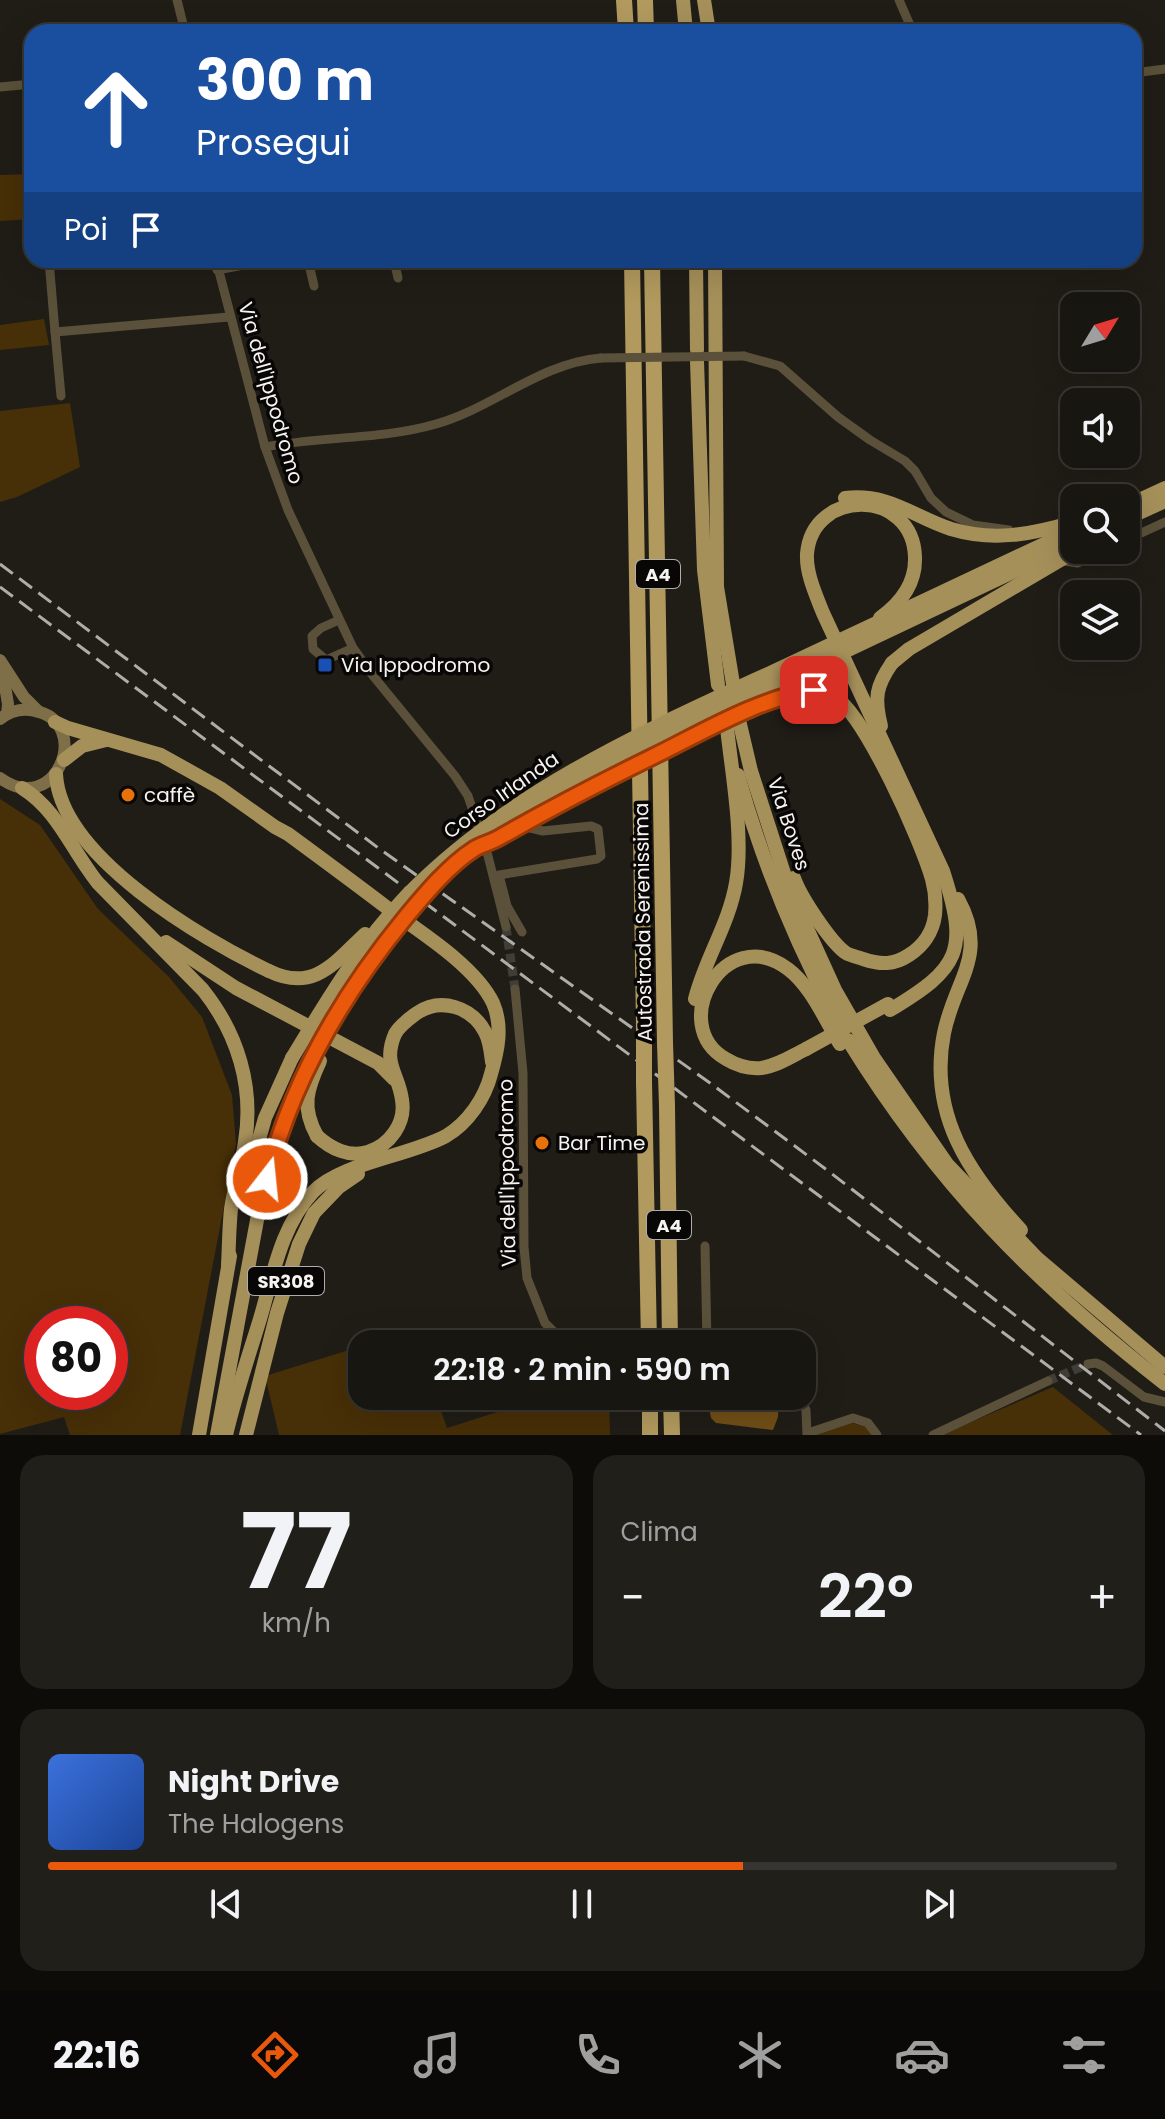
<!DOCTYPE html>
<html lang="it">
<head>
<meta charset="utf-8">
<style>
	:root { --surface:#181611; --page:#211f1a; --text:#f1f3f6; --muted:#9f9f9f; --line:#363531; --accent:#ea580c }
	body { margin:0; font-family:Poppins,sans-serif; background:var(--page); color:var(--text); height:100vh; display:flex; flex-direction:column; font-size:30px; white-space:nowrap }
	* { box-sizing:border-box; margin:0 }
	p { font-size:26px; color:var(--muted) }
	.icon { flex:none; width:44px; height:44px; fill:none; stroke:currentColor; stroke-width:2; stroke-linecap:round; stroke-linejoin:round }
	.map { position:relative; height:1435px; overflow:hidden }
	.sheet { display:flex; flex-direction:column; gap:20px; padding:20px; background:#0d0c09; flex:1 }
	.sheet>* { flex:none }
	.hud { position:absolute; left:24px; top:24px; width:1118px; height:244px; border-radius:24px; box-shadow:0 8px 32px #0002,0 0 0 2px var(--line); background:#1a4fa0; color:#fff; overflow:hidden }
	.needle { width:52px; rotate:52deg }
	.buttons { position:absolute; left:1060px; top:292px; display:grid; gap:16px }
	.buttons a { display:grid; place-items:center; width:80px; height:80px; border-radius:16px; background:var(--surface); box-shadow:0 8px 32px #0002,0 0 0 2px var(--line); font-size:40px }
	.speed { position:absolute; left:24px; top:1306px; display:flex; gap:16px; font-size:40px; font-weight:700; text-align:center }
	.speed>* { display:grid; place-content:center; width:104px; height:104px; border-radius:50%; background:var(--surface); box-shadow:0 8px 32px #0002,0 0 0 2px var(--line); line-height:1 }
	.speed .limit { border:12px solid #d22; background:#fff; color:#111 }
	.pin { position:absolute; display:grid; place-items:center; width:68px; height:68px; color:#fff; margin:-34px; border-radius:16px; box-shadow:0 4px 12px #0006 }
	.me { position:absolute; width:88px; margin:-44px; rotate:16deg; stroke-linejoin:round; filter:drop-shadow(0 0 6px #0008) }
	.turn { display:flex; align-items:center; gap:28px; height:168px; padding:0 40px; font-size:36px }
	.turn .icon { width:104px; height:104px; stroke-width:2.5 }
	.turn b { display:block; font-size:56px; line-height:68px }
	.then { display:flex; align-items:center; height:76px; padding:0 40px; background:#0003; gap:16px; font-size:30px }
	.big { font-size:60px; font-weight:600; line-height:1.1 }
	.sheet .widget { flex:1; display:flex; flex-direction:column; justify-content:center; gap:12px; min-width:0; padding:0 28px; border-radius:24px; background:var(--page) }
	.sheet .dial { align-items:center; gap:0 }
	.dial b { font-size:104px; line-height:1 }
	.song { display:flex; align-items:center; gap:24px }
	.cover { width:96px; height:96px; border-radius:12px; background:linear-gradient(135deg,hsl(220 70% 55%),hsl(220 70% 35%)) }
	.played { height:8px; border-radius:4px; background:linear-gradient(90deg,var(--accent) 65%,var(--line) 65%) }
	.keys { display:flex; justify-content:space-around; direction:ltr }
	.heat { display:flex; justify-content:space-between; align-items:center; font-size:44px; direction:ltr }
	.sheet .tiles { flex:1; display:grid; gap:20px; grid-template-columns:1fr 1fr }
	.widget:last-child { grid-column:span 2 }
	.trip { position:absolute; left:348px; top:1330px; width:468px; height:80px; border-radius:24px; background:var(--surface); box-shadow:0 8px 32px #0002,0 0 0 2px var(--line); font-weight:600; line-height:80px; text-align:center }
	.dock { display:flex; height:128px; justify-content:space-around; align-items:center; background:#0a0907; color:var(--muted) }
	.dock .icon { width:56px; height:56px }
	.dock .selected { color:var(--accent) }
	.dock b { font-size:36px; color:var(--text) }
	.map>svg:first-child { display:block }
</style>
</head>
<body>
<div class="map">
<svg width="1165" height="1435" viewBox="0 0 1165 1435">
	<rect width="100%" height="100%" fill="#201d17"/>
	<g fill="#472f07" fill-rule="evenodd">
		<polygon points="32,174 32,219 0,221 0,175"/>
		<polygon points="44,319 49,345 0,350 0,325"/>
		<polygon points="70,403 80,467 17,497 0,502 0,411"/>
		<path d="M0 799 40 825 98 909 169 977 202 1017 232 1095 236 1144 180 1435H70L64 1417 0 1434ZM110 1324V1392H42V1324Z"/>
		<polygon points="413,1330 418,1344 367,1344"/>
		<polygon points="362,1346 362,1396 436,1396 447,1428 548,1396 609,1396 610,1435 279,1435 265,1376"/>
		<polygon points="1053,1387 1113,1435 941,1435"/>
		<polygon points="852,1423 866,1427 873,1435 813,1435"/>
	</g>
	<polygon fill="#704e16" points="707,1396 779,1396 778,1417 773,1430 716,1423 711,1418"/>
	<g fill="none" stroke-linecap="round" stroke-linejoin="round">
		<g stroke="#403d38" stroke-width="9" stroke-dasharray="9 4.5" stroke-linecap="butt">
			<polyline points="506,927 515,989"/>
			<polyline points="1048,1381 1088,1364"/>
		</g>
		<g stroke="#5b513a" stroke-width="9">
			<polyline points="177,0 185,32"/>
			<polyline points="899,0 913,32"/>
			<polyline points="1134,73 1165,69"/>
			<polyline points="0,87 32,84"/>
			<polyline points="49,260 55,332 229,317"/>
			<polyline points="216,260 265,447 288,510 353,648 374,677 455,776 468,796 488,856 506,927"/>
			<polyline points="308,260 314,286"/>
			<polyline points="394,260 398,278"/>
			<polyline points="217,270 270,260"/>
			<polyline points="55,332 61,396"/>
			<polyline points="744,356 780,366 838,417 870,440 905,461 915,471 931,498 946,512 973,525 1009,530"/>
			<path d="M265 447C321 436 381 440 436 424 493 408 540 363 601 358"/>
			<polyline points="1126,540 1165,522"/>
			<polyline points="1058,560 1078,563 1106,550"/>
			<polyline points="339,620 321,628 312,636 313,649 326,660 353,648"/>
			<polyline points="508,823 543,831 591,826 598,829 601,856 597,859 499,875 507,906 522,932"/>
			<polyline points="515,989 523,1073 524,1247 527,1278 545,1323 566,1344"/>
			<polyline points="705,1246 707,1344"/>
			<polyline points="1088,1364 1096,1363 1103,1366 1144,1397 1165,1402"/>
			<polyline points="799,1396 806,1410 807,1435"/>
			<polyline points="808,1433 853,1418 868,1423 877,1435"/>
			<polyline points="933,1435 1048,1381"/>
		</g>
		<g stroke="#7e6f49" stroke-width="12">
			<polyline points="0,660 24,697 38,711"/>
			<polyline points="2,668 8,704 7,714"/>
			<path d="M0 719C10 711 22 708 35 711 93 722 57 819 0 778"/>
		</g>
		<g stroke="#a6905a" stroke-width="14">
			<polyline points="683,0 686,32"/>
			<polyline points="704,0 709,32"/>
			<polyline points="696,260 697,350"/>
			<polyline points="715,260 717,587 739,720 751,771 789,889 835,990 874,1058 947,1164 1037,1258 1165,1367"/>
			<polyline points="697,361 704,570 718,685"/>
			<polyline points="1126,506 1165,488"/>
			<polyline points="1126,519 1165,501"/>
			<path d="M880 618C901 603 916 584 915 557 913 488 812 488 807 554 806 574 816 595 823 613L943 871C969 951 960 968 890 1010"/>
			<path d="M782 698C799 691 818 687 835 697 866 717 921 841 932 879 935 890 936 904 935 915 933 932 923 946 909 955 894 965 881 965 863 959 858 957 851 956 846 953 831 943 800 896 794 878"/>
			<path d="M55 722 68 728 161 755 220 788 275 827 288 834C322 859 356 884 390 910 422 933 476 967 493 1003 503 1026 498 1050 491 1074 485 1098 468 1123 446 1136 409 1156 341 1163 313 1192 281 1226 273 1275 260 1319 248 1358 235 1396 226 1435"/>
			<path d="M881 726C874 698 876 686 892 663"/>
			<polyline points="64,760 82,746 106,740"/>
			<path d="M56 774C60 856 202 939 269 971"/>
			<path d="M738 775C762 862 796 944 839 1024"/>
			<path d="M22 788C58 810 72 851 98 883L203 990C238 1034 254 1087 245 1142 242 1165 234 1187 231 1209 229 1228 229 1247 228 1266"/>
			<path d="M958 899C989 955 955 979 944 1033 928 1114 969 1174 1021 1230"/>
			<polyline points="166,942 236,988 378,1063 394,1079"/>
			<path d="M695 999C705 959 729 924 736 883 744 838 732 774 727 728"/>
			<path d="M848 1040C937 1184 1032 1280 1165 1384"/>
			<path d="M806 1049C792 1056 777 1066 761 1068 749 1069 736 1065 726 1059 666 1025 725 921 788 969 811 986 825 1020 840 1044"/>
			<path d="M317 1136C330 1148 349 1158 368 1152 390 1145 406 1123 402 1100 399 1074 382 1064 395 1034 400 1025 409 1019 417 1013 441 997 472 1007 485 1032 490 1041 491 1053 492 1062"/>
			<polyline points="243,1197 265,1118 292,1058"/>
			<polyline points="199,1435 230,1256"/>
			<polyline points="217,1435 260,1204 285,1116"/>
			<polyline points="246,1435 277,1313 299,1244 314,1213 339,1187 358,1174"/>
		</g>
		<g stroke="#b29a5e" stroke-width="16">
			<polyline points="624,0 626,32"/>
			<polyline points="645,0 646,32"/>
			<polyline points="632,260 644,1025"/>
			<polyline points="652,260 665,1043"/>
			<polyline points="644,1082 649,1344"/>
			<polyline points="667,1106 670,1344"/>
			<polyline points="650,1396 650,1435"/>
			<polyline points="671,1396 672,1435"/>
		</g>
		<g stroke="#afada9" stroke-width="3" stroke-dasharray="16 8" stroke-linecap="butt">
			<polyline points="0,564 381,850 710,1083 827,1170 1165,1431"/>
			<polyline points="0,587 1141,1435"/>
		</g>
		<polyline stroke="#5b513a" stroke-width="9" points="601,358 744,356"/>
		<g stroke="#a6905a" stroke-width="14">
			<path d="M845 498C889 493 912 516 951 529 994 542 1033 534 1074 522"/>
			<polyline points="892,663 909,649 1069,555"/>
			<polyline points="528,820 689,739 782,698"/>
			<path d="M269 971C314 993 335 962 365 934"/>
			<polyline points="806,1049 888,1004"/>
			<path d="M292 1058C326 1002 361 943 407 895 509 791 642 732 772 672 873 625 973 577 1074 530"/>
			<path d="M285 1116C325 1024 380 931 457 864 497 829 542 801 588 773L1074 543"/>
			<path d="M317 1136C301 1107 307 1089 320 1061"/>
		</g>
		<g stroke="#b29a5e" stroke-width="16">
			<polyline points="644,1025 644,1082"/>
			<polyline points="665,1043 667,1106"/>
		</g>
	</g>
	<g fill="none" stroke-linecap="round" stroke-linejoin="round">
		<g stroke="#983908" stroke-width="20">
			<path id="route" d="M267 1179C291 1082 342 995 405 918 425 894 448 866 474 849 482 844 493 842 502 836 551 808 601 782 652 757 701 733 761 697 814 690"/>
		</g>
		<use href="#route" stroke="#ea580c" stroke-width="14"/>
	</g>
	<rect fill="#1a4fb4" stroke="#090706" stroke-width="3" x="317" y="657" width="16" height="16" rx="4"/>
	<g fill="#e8710a" stroke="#090706" stroke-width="3">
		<circle cx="128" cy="795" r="8"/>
		<circle cx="542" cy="1143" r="8"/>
	</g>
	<g text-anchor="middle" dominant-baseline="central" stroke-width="7" stroke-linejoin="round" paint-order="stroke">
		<g fill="#090706" stroke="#afadaa" stroke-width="2">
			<rect x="636" y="560" width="44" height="28" rx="6"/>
			<rect x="647" y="1211" width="44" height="28" rx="6"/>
			<rect x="248" y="1267" width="76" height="28" rx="6"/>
		</g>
		<g font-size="18" font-weight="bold" fill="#f6f4f0">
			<text x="658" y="574">A4</text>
			<text x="669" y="1225">A4</text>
			<text x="286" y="1281">SR308</text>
		</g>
		<g font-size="20" fill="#f6f4f0" stroke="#090706">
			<text transform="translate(271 393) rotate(74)">Via dell'Ippodromo</text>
			<text transform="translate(501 795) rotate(-35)">Corso Irlanda</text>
			<text transform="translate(789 824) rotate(72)">Via Boves</text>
			<text transform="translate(643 922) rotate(-91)">Autostrada Serenissima</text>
			<text transform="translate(507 1173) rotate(-91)">Via dell'Ippodromo</text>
		</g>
		<g font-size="20" fill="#f6f4f0" stroke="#090706" text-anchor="start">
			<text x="341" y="665">Via Ippodromo</text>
			<text x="144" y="795">caffè</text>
			<text x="558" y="1143">Bar Time</text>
		</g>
	</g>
</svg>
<div class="buttons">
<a><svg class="needle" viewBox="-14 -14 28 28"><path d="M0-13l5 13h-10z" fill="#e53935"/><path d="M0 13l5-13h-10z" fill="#9f9f9f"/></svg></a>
<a><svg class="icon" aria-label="sound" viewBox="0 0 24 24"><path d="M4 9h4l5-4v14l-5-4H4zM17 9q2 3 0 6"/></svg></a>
<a><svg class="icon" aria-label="search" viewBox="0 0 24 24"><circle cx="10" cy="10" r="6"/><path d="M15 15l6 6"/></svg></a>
<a><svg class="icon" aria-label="layers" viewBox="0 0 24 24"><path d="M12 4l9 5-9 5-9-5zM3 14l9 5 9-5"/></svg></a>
</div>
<div class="speed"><div class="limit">80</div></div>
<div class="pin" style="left:814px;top:690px;background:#d93025"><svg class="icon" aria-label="arrive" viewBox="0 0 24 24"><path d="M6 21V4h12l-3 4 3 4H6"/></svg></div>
<svg class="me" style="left:267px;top:1179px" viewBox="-20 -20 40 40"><circle r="17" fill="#ea580c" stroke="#fff" stroke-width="3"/><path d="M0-11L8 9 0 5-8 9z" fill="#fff"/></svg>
<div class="trip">22:18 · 2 min · 590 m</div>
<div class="hud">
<div class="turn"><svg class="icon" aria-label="ahead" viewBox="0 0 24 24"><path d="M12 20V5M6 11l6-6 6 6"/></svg><div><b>300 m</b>Prosegui</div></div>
<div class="then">Poi<svg class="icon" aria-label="arrive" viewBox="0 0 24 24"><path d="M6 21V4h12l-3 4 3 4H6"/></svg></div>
</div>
</div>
<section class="sheet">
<div class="tiles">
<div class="widget dial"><b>77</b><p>km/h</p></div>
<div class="widget"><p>Clima</p>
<div class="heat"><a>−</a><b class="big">22°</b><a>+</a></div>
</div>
<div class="widget">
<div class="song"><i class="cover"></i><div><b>Night Drive</b><p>The Halogens</p></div></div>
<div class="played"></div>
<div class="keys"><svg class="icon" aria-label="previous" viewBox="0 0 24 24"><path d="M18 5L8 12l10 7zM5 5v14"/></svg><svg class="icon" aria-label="pause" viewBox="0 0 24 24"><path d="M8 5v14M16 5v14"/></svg><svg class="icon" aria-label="next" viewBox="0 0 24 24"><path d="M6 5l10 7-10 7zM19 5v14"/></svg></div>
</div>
</div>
</section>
<nav class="dock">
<b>22:16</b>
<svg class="icon selected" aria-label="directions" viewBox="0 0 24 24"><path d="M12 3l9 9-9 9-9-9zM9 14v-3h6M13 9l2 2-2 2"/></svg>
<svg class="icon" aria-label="music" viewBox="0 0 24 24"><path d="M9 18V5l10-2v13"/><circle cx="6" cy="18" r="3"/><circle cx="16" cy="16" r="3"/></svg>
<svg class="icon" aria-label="phone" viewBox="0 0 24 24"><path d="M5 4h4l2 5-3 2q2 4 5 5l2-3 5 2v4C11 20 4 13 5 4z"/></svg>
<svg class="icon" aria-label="climate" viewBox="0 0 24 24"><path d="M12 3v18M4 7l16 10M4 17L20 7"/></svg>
<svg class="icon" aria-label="car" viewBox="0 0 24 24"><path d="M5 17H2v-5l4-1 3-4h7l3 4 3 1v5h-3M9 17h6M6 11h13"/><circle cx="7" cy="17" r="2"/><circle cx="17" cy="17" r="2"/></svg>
<svg class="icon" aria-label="filters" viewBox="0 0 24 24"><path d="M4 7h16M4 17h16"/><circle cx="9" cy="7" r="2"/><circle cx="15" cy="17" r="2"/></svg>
</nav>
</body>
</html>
